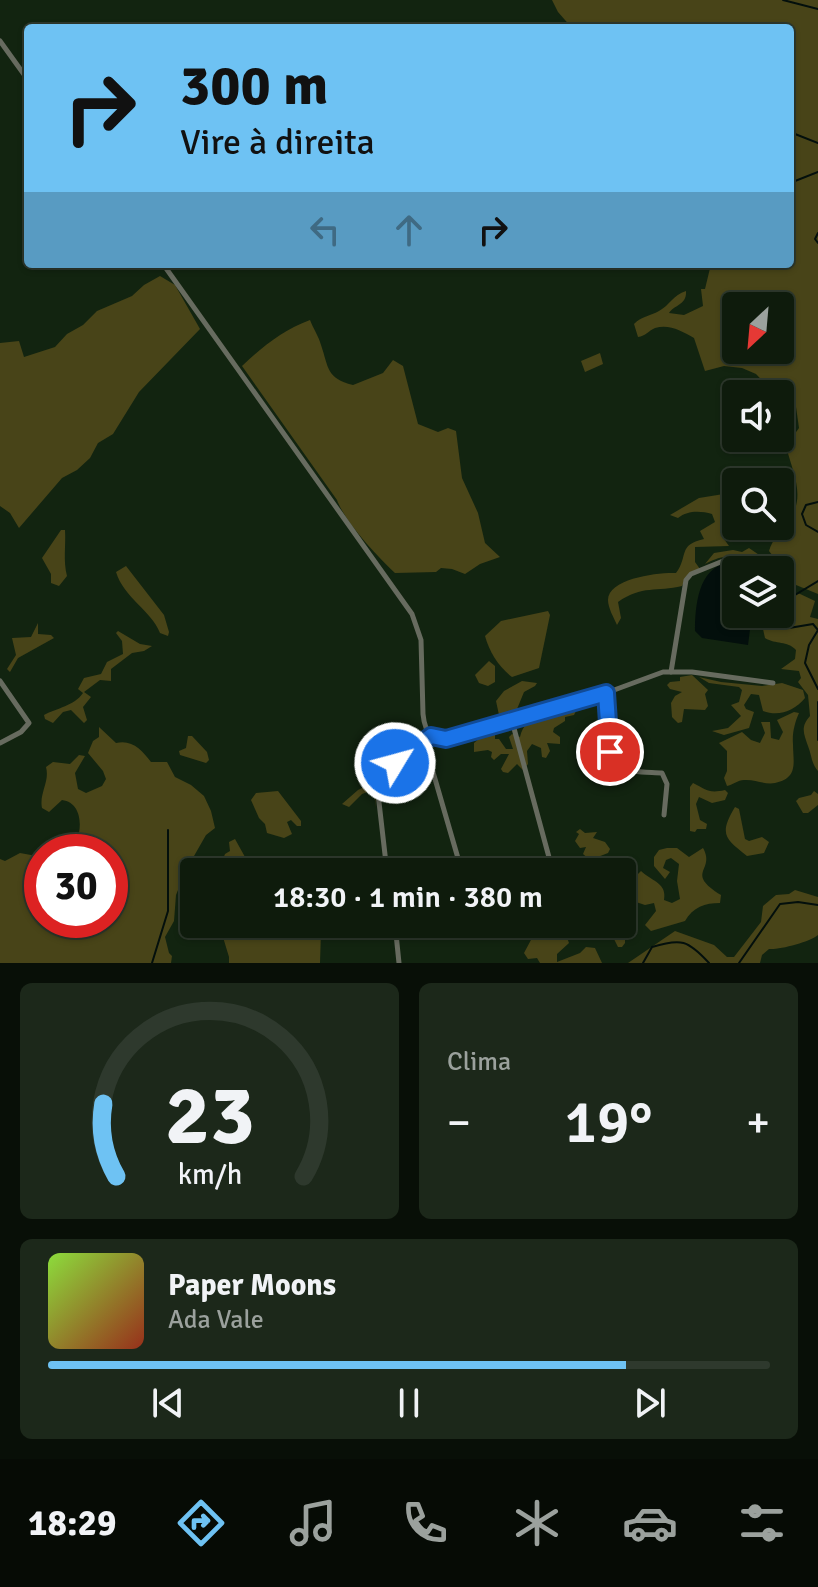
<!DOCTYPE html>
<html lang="pt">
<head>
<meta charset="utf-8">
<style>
	:root { --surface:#0e1b0c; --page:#1c281a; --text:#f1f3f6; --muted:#9ba19d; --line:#2e392d; --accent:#6ec2f3 }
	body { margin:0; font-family:Signika,sans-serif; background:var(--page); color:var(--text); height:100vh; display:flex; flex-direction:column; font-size:30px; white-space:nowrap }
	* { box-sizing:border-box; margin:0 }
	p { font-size:26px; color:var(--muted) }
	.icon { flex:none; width:44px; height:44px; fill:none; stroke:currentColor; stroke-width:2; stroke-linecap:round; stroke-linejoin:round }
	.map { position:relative; height:963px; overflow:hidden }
	.panel { display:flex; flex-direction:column; gap:20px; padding:20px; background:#080f07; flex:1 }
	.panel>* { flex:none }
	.guide { position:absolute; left:24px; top:24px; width:770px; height:244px; border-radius:8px; box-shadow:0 2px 6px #0004,0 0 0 2px var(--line); background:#6ec2f3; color:#111; overflow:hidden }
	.needle { width:52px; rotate:206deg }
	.buttons { position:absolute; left:722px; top:292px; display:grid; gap:16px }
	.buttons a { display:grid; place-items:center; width:72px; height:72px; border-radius:8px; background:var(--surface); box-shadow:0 2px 6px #0004,0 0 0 2px var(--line); font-size:40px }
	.speed { position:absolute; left:24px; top:834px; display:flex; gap:16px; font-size:40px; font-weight:700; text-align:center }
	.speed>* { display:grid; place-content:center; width:104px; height:104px; border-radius:50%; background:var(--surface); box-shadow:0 2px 6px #0004,0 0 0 2px var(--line); line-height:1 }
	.speed .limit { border:12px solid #d22; background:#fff; color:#111 }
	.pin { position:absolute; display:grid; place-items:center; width:68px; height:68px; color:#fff; margin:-34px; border:4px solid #fff; border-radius:50%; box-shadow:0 2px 8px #0007 }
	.me { position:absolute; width:88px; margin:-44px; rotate:53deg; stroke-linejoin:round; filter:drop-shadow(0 0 6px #0008) }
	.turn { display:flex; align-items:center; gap:28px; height:168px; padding:0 24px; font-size:36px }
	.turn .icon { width:104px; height:104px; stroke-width:2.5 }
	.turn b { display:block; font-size:56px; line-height:68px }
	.lanes { display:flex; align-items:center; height:76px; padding:0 24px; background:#0003; justify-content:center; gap:40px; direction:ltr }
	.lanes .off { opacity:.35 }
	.big { font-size:60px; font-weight:600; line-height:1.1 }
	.panel .widget { flex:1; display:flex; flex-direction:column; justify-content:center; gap:12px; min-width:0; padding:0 28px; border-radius:12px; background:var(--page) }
	.panel .dial { align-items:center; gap:0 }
	.dial svg { height:208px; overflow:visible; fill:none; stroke:var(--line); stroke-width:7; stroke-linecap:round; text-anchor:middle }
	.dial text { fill:var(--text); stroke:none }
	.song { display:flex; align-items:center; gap:24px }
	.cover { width:96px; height:96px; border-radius:12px; background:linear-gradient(135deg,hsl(90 70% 55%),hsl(10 70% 35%)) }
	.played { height:8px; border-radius:4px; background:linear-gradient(90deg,var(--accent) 80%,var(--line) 80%) }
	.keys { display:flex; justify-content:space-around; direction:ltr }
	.heat { display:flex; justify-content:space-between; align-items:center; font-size:44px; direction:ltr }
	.panel .tiles { flex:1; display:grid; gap:20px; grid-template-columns:1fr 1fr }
	.widget:last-child { grid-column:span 2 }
	.trip { position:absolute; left:180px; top:858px; width:456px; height:80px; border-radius:8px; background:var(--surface); box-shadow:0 2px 6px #0004,0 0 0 2px var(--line); font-weight:600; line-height:80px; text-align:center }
	.tabs { display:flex; height:128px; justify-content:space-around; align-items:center; background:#060b05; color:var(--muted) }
	.tabs .icon { width:56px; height:56px }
	.tabs .current { color:var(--accent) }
	.tabs b { font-size:36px; color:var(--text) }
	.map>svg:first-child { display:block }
</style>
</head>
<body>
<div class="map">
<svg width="818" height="963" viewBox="0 0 818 963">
	<rect width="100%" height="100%" fill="#122410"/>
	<g fill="#484418" fill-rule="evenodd">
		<path d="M552 0H818V594L796 585 769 551C772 539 783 530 790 519 806 495 792 471 786 446L799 428 796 407 771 390 756 374 742 368 724 366 705 371 694 338C681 331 670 324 655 328 648 331 646 336 638 337L634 324C642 316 650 316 659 311 670 305 673 295 686 291 687 305 674 305 669 313L684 315 703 306 701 289H705L711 264H790V28H572L558 12ZM736 306H780V350H736Z"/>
		<polygon points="160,276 175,285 200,329 139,392 113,434 98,443 90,458 77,470 62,478 19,528 10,513 0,506 0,343 19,341 24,357 55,347 67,334 83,325 97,311 132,296 144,285"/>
		<path d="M310 320C313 328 319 337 321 345 329 368 326 378 353 385L383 373 393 360 403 366 418 424 438 432 448 428 456 431 462 478 478 513 485 543 500 557 480 564 465 574 452 569 441 568 436 572 395 573C377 556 345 522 337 500L242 366C262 347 283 330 310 320Z"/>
		<polygon points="600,353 603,364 585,372 581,361"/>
		<path d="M736 492V509L726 523 743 526 728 533 724 539 729 546 695 547V562L700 569 686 578 682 586C657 592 642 585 618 602L621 618 617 625C614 618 608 608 608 600 608 578 660 572 676 573 689 556 677 545 704 539L700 531 715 522 712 514C701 511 688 510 678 518L670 515 699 498Z"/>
		<path d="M61 530H65C66 545 63 561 67 576L59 586 51 583V574L42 558Z"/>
		<path d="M749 548 768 561 763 568C743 555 726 552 705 564L714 553 733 550 742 552Z"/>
		<path d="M126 566 164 615 169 632 168 636 160 633C151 610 124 598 116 572Z"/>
		<path d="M798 593 815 601 810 617 818 619V771C811 763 812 756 808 746 804 734 800 727 810 716L808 695 798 682 801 678 799 671 781 669 795 659 796 650C787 640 776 645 765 638L763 629 765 614H780V598Z"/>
		<path d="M548 611 550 615 539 668 512 677C498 666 490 653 485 636L501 621Z"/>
		<polygon points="38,623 38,634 51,635 54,638 18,658 10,672 7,669 16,655 12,638 31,637"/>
		<path d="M118 631 140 644 152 646 144 651 132 653 111 669V681L100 680 84 692 91 697 83 707 87 720 84 723 71 710 63 712 53 723 45 719 44 715C57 708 74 706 83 693L78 689 84 678 101 674 107 662 123 654 122 641 116 633Z"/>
		<polygon points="489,661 495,666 495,682 488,686 479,683 475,675"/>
		<polygon points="692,675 708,690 705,694 708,706 705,710 684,709 682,722 678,723 672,717 671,703 675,696 682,692 670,689 667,685 670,682 680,681 680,677"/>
		<path d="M699 677 721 682 762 686 782 683 803 690 805 698C794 711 779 717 763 711L759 695 751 694 744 705 746 709 754 712 749 728 724 735 712 731 728 728 741 716 731 705 739 702 742 690 739 687 709 683Z"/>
		<polygon points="522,681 537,683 535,686 524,692 515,714 503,717 499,715 496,701 504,691"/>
		<path d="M569 705 576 711 574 715 565 717V721L554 728 553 732 560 737V744L547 743 550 751 546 758 542 757 541 748 532 744 527 751 528 764 523 770 517 764 508 773 503 772 501 769 509 754H501L494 760 491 757 492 752 488 750 474 752V743L487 732 495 735V739H499L506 749H513L509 737 512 734 520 737C526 713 548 711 569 705Z"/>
		<path d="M794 712 799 713C795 722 792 733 793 744 793 762 799 778 775 783 764 785 755 779 744 780 738 780 732 785 727 786L724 778 727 771V751L719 743 742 732 751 740 760 743 765 733 761 722H770L771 738 779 740 783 732 777 720Z"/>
		<path d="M99 727 116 743C132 739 142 750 151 762H167L175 777 191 785 204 796 211 811 215 828 206 835 186 870 176 895 174 921 165 937 169 953 172 956 171 963H0V859L5 861 20 853 42 857V920H110V852H69C83 840 86 803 62 800L49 812 42 808C39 793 50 782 46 767L53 762 70 764 79 755 85 756 75 773 78 789 86 793 102 786 106 779 103 771 88 753 93 741 99 737Z"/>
		<polygon points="188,736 192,736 207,752 209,760 206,763 180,755 179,751 186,748"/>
		<polygon points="374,782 376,808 374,793 370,791 362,794 349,807 342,804 358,790"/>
		<path d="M693 783C706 789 708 794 725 790L728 793 725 800 712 803 699 797 696 804 700 820 707 824 706 829H697L695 832 690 831V787Z"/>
		<polygon points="278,791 301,821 301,826 297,826 291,820 287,822 292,834 284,838 267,833 265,824 259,818 251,800 256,793"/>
		<polygon points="814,791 818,794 818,805 808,813 803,813 796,801 799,798 811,795"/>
		<path d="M735 807 739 809 745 839 749 841 762 837 769 842 764 853 747 856C726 839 718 835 735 807Z"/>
		<polygon points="580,829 585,833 597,832 593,838 605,842 610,849 608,853 590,860 583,854 586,847 580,848 575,841 579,834 576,832"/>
		<polygon points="235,839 245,857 237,860 235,865 223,859 225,854 230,851 229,842"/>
		<path d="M667 848H677L689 857 703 848C716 871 684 872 721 895L720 903C705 903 693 907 685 921L651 931 645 925 656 911 654 903 645 905 636 902C631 891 631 879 641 871 653 882 667 883 664 900L672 903 680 899 677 881 679 864 671 858 666 860 663 868 670 872 665 879 654 866V857L659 850Z"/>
		<path d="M795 890 818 897V935C810 942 779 950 769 949L762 955 760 963H628L675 931 714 945 727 957H734L761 922 763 906 776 895 789 894Z"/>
		<polygon points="622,923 625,926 625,943 622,947 618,947 614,939 603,931 598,932 593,939 589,938 586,935 586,926 576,924"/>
		<polygon points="219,924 253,924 250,929 262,940 277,934 289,924 317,924 321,931 320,963 229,963 229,957"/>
		<polygon points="551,927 566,935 569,943 557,954 557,962 580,953 586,947 595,948 602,963 540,963 537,958 528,959 524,953 532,938 540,939 548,935"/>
	</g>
	<path fill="#030f0c" d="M728 563 739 570H736V614H752L748 645 702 638 695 631C695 607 698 567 728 563Z"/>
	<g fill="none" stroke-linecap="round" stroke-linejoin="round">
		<g stroke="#030f0c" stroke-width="2">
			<polyline points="783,0 818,9"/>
			<polyline points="790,132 818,143"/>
			<polyline points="790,183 818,172"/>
			<polyline points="818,233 815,239 818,243"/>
			<polyline points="818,502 806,505 802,514 806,525 818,532"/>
			<polyline points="780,604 818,581"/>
			<polyline points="772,614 773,627 789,628 813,624 818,630 809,645 805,663 818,689"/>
			<polyline points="818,702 818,740"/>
			<polyline points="152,963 168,911 168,830"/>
			<path d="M643 963 652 947C681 938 688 940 709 963"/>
			<polyline points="739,963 780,904 798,902 818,905"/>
		</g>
		<g stroke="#676b5f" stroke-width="5">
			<polyline points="0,41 28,80"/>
			<path d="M163 264 412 614 421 640 423 714C425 735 433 742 455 737L606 693 663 672H692L773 683"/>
			<polyline points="671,672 686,580 691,574 733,557"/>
			<polyline points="0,681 29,723 21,732 0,743"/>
			<path d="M606 693C607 708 605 758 618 767 629 773 649 772 662 773L667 784 664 815"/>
			<polyline points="512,721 553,872"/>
			<polyline points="424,741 462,872"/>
			<polyline points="387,872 376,776 431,736"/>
			<polyline points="395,924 399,963"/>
		</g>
	</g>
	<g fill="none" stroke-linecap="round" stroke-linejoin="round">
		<g stroke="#114b97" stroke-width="20">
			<polyline id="route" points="395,763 431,736 446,739 606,693 610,752"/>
		</g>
		<use href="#route" stroke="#1a73e8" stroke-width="14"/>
	</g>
</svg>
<div class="buttons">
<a><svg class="needle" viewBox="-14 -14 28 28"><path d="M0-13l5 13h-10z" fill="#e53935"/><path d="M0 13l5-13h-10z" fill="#9ba19d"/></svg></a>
<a><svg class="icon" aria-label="sound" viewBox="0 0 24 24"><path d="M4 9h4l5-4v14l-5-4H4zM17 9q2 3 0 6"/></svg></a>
<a><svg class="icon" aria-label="search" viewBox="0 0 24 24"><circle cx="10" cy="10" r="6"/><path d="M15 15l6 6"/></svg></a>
<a><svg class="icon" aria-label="layers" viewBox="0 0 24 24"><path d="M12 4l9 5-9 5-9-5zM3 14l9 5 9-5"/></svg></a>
</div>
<div class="speed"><div class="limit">30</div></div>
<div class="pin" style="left:610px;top:752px;background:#d93025"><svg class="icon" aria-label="arrive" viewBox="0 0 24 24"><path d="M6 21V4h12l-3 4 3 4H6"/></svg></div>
<svg class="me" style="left:395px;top:763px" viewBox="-20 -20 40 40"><circle r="17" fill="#1a73e8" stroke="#fff" stroke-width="3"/><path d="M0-11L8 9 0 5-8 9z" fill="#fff"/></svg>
<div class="trip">18:30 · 1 min · 380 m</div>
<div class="guide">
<div class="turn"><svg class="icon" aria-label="right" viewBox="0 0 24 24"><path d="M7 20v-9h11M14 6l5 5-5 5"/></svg><div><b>300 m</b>Vire à direita</div></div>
<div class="lanes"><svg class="icon off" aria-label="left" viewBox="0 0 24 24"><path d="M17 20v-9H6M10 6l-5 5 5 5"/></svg><svg class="icon off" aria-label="ahead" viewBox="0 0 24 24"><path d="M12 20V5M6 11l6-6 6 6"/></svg><svg class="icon" aria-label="right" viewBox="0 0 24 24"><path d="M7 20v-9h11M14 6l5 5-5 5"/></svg></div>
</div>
</div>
<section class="panel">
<div class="tiles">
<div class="widget dial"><svg viewBox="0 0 100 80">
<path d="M14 69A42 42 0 1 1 86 69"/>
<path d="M14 69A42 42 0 0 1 9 41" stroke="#6ec2f3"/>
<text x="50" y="56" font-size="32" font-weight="700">23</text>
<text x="50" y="72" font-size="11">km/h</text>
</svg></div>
<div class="widget"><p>Clima</p>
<div class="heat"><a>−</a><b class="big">19°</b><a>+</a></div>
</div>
<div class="widget">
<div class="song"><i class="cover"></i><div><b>Paper Moons</b><p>Ada Vale</p></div></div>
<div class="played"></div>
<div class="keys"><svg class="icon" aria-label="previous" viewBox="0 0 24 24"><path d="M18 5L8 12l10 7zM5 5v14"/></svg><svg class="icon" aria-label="pause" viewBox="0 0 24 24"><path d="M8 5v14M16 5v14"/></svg><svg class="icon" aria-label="next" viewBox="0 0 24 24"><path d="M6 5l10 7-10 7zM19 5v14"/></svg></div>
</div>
</div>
</section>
<nav class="tabs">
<b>18:29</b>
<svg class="icon current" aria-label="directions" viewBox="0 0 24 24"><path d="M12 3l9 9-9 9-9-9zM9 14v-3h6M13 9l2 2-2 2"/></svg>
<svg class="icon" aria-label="music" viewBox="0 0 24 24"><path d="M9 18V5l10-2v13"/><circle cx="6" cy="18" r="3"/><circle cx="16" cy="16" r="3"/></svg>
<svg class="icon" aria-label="phone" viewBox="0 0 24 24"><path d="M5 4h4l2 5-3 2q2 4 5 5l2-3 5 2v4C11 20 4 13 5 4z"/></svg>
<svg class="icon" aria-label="climate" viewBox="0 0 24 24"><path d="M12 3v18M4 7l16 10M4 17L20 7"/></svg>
<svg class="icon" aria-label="car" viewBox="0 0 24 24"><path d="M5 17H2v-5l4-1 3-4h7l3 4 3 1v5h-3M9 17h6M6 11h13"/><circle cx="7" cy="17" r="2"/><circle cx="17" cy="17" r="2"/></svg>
<svg class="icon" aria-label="filters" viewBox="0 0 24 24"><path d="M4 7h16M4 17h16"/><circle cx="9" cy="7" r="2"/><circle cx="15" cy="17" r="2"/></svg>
</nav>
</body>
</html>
